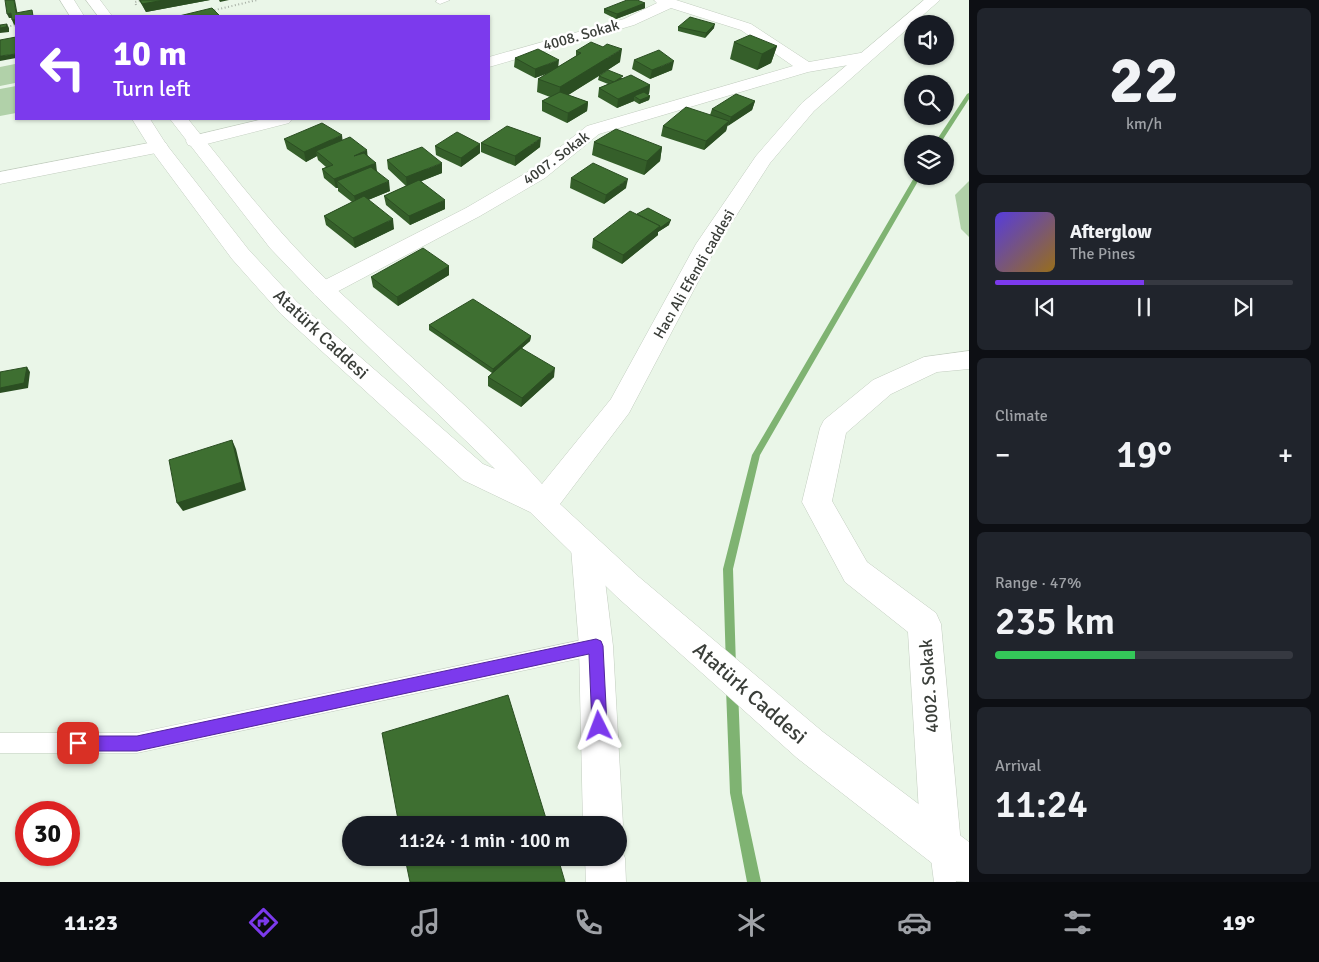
<!DOCTYPE html>
<html lang="en">
<head>
<meta charset="utf-8">
<style>
	:root { --surface:#171b24; --page:#20242c; --text:#f1f3f6; --muted:#9ea1a6; --line:#363941; --accent:#7c3aed }
	body { margin:0; font-family:Signika,sans-serif; background:var(--page); color:var(--text); height:100vh; display:flex; flex-direction:column; font-size:19px; white-space:nowrap }
	* { box-sizing:border-box; margin:0 }
	p { font-size:16px; color:var(--muted) }
	.icon { flex:none; width:28px; height:28px; fill:none; stroke:currentColor; stroke-width:2; stroke-linecap:round; stroke-linejoin:round }
	.map { position:relative; flex:1; overflow:hidden }
	.side { display:flex; flex-direction:column; gap:8px; padding:8px; background:#0d0f14; width:350px }
	.side>* { flex:none }
	.hud { position:absolute; left:15px; top:15px; width:475px; height:105px; border-radius:0px; box-shadow:0 1px 4px #0004; background:#7c3aed; color:#fff; overflow:hidden }
	.buttons { position:absolute; left:904px; top:15px; display:grid; gap:10px }
	.buttons a { display:grid; place-items:center; width:50px; height:50px; border-radius:50%; background:var(--surface); box-shadow:0 1px 4px #0004; font-size:25px }
	.speed { position:absolute; left:15px; top:801px; display:flex; gap:10px; font-size:25px; font-weight:700; text-align:center }
	.speed>* { display:grid; place-content:center; width:65px; height:65px; border-radius:50%; background:var(--surface); box-shadow:0 1px 4px #0004; line-height:1 }
	.speed .limit { border:8px solid #d22; background:#fff; color:#111 }
	.pin { position:absolute; display:grid; place-items:center; width:42px; height:42px; color:#fff; margin:-21px; border-radius:10px; box-shadow:0 2px 8px #0006 }
	.me { position:absolute; width:55px; margin:-28px; rotate:357deg; stroke-linejoin:round; filter:drop-shadow(0 0 4px #0008) }
	.turn { display:flex; align-items:center; gap:18px; height:105px; padding:0 15px; font-size:22px }
	.turn .icon { width:65px; height:65px; stroke-width:2.5 }
	.turn b { display:block; font-size:35px; line-height:42px }
	.big { font-size:38px; font-weight:600; line-height:1.1 }
	.side .tile { flex:1; display:flex; flex-direction:column; justify-content:center; gap:8px; min-width:0; padding:0 18px; border-radius:8px; background:var(--page) }
	.side .dial { align-items:center; gap:0 }
	.dial b { font-size:65px; line-height:1 }
	.song { display:flex; align-items:center; gap:15px }
	.cover { width:60px; height:60px; border-radius:8px; background:linear-gradient(135deg,hsl(250 70% 55%),hsl(40 70% 35%)) }
	.played { height:5px; border-radius:2px; background:linear-gradient(90deg,var(--accent) 50%,var(--line) 50%) }
	.keys { display:flex; justify-content:space-around; direction:ltr }
	.heat { display:flex; justify-content:space-between; align-items:center; font-size:28px; direction:ltr }
	.charge { height:8px; border-radius:4px; background:linear-gradient(90deg,#34c759 47%,var(--line) 0) }
	.trip { position:absolute; left:342px; top:816px; width:285px; height:50px; border-radius:25px; background:var(--surface); box-shadow:0 1px 4px #0004; font-weight:600; line-height:50px; text-align:center }
	.dock { display:flex; height:80px; justify-content:space-around; align-items:center; background:#090b0e; color:var(--muted) }
	.dock .icon { width:35px; height:35px }
	.dock .current { color:var(--accent) }
	.dock b { font-size:22px; color:var(--text) }
	main { display:flex; flex:1; min-height:0 }
	.map>svg:first-child { display:block }
</style>
</head>
<body>
<main>
<div class="map">
<svg width="969" height="882" viewBox="0 0 969 882">
	<rect width="100%" height="100%" fill="#eaf6e8"/>
	<g fill="#b1d1a9">
		<polygon points="15,64 15,83 0,86 0,67"/>
		<polygon points="16,86 16,113 0,116 0,89"/>
		<polygon points="969,181 969,237 961,229 955,195"/>
	</g>
	<g fill="none" stroke-linecap="round" stroke-linejoin="round">
		<g fill="#7fb372" fill-rule="evenodd">
			<polygon points="969,93 969,99 940,144 934,144 967,94"/>
			<polygon points="915,176 921,176 760,455 733,569 736,667 735,671 731,672 727,671 726,667 723,569 752,455"/>
			<polygon points="732,683 736,685 738,689 742,793 761,882 747,882 730,793 726,689 728,685"/>
		</g>
		<g stroke="#c2cdbf" stroke-width="1">
			<g id="lane">
				<polygon points="437,0 450,0 440,4 436,2"/>
				<polygon points="596,637 603,640 605,646 603,652 596,655 137,753 0,753 0,733 137,733"/>
				<polygon points="941,840 949,843 956,882 934,882 930,851 933,843"/>
			</g>
		</g>
		<g stroke="#c2cdbf" stroke-width="1">
			<g id="street">
				<polygon points="654,0 676,0 751,24 809,62 866,52 874,57 866,62 808,72 599,134 545,178 480,216 331,295 323,298 315,295 312,290 315,285 466,208 531,170 587,126 793,66 741,30 671,8 634,25 489,67 489,57 624,19 657,3"/>
				<polygon points="263,119 292,119 289,123 195,147 188,145 186,141 188,137"/>
				<polygon points="159,141 166,143 168,147 166,151 0,184 0,172"/>
				<polygon points="969,351 969,369 937,372 891,394 846,433 832,501 867,562 936,613 941,624 961,845 955,859 941,865 927,859 921,845 908,632 845,582 802,502 820,428 824,420 873,380 924,357"/>
				<polygon points="586,534 597,538 601,548 613,646 623,825 619,834 619,825 583,825 579,646 571,548 575,538"/>
				<polygon points="619,844 625,858 626,882 586,882 585,858 619,858"/>
			</g>
		</g>
		<g stroke="#c2cdbf" stroke-width="1">
			<g id="secondary">
				<polygon points="60,0 74,0 84,16 70,16"/>
				<polygon points="86,0 100,0 112,16 98,16"/>
				<path d="M924 0H940L814 111 770 163 718 244 629 413 560 504 639 577 823 732 969 842V882L955 881 797 758 617 597 530 512 463 480 281 314 232 259 152 151 132 119H150L166 144 248 249 297 302 483 464 495 469 315 295 270 248 170 119H188C234 176 279 235 332 285 402 351 478 411 542 484L611 399 696 244 756 156 802 103Z"/>
			</g>
		</g>
		<g stroke="#a7afa5" stroke-width="2" stroke-dasharray="1 2.5" stroke-linecap="butt">
			<polyline points="136,5 135,2 144,0"/>
			<polyline points="211,11 257,0"/>
			<polyline points="0,28 16,25"/>
		</g>
		<use href="#lane" fill="#fff" fill-rule="evenodd"/>
		<use href="#street" fill="#fff" fill-rule="evenodd"/>
		<use href="#secondary" fill="#fff" fill-rule="evenodd"/>
	</g>
	<g fill="#355f2a">
		<polygon points="139,0 210,0 146,12"/>
		<polygon points="645,3 645,8 616,19 604,13 604,9"/>
		<polygon points="678,27 714,28 705,38 678,31"/>
		<polygon points="734,42 777,46 771,63 757,70 730,59"/>
		<polygon points="576,51 620,62 600,75 623,78 650,85 649,94 647,95 650,96 649,100 639,104 634,101 617,108 598,97 599,88 608,84 598,80 599,76 568,95 588,102 587,111 567,123 542,111 542,101 550,97 537,92 538,79 549,73 535,78 514,67 515,58 558,67 576,56"/>
		<polygon points="634,60 672,70 650,79 632,69"/>
		<polygon points="755,101 752,110 727,126 726,131 704,150 661,136 663,126 710,115 712,109"/>
		<polygon points="284,139 343,140 368,156 377,171 390,191 368,200 394,229 355,248 326,225 324,216 352,202 338,191 338,188 336,188 324,178 322,169 326,167 318,160 317,156 306,162 287,149"/>
		<polygon points="594,142 662,147 660,161 644,175 592,155"/>
		<polygon points="481,143 540,147 515,166 481,152"/>
		<polygon points="480,144 480,153 461,167 436,155 435,146"/>
		<polygon points="387,160 442,173 421,181 445,209 410,225 386,205 384,196 406,186 388,169"/>
		<polygon points="571,178 626,188 604,204 570,188"/>
		<polygon points="637,214 669,225 658,232 658,235 622,264 592,248 593,239"/>
		<polygon points="449,266 449,275 398,306 373,287 371,277"/>
		<polygon points="429,325 531,336 530,341 522,348 554,377 521,407 488,386 488,377 492,373 429,330"/>
	</g>
	<g fill="#2b4e22">
		<polygon points="14,0 15,0 18,16 16,13"/>
		<polygon points="164,0 210,0 146,12 142,4"/>
		<polygon points="219,0 229,0 220,2"/>
		<polygon points="645,3 645,8 616,19 617,14"/>
		<polygon points="11,13 13,18 9,18 7,14"/>
		<polygon points="16,19 16,24 14,25 12,20"/>
		<polygon points="7,24 9,28 9,32 0,33 0,28"/>
		<polygon points="715,24 714,28 705,38 706,33"/>
		<polygon points="777,46 771,63 757,70 762,54"/>
		<polygon points="622,49 620,62 559,101 560,87"/>
		<polygon points="16,54 16,58 0,61 0,56"/>
		<polygon points="559,60 558,69 535,78 535,69"/>
		<polygon points="674,61 672,70 650,79 652,70"/>
		<polygon points="650,85 649,94 638,98 634,96 634,101 617,108 618,99"/>
		<polygon points="650,96 649,100 639,104 640,100"/>
		<polygon points="755,101 752,110 728,126 731,117"/>
		<polygon points="588,102 587,111 567,123 568,113"/>
		<polygon points="729,121 726,131 704,150 706,141"/>
		<polygon points="342,135 343,144 316,151 317,156 306,162 304,152"/>
		<polygon points="541,138 540,147 515,166 515,156"/>
		<polygon points="480,144 480,153 461,167 461,158"/>
		<polygon points="662,147 660,161 644,175 647,161"/>
		<polygon points="367,150 368,160 354,156"/>
		<polygon points="376,163 377,172 337,181 338,188 336,188 334,179"/>
		<polygon points="442,163 442,173 407,187 406,177"/>
		<polygon points="628,179 626,188 604,204 606,195"/>
		<polygon points="389,181 390,191 356,205 354,196"/>
		<polygon points="445,200 445,209 410,225 409,216"/>
		<polygon points="393,219 394,229 355,248 353,238"/>
		<polygon points="671,220 669,225 658,232 658,235 622,264 623,255 660,226"/>
		<polygon points="449,266 449,275 398,306 397,297"/>
		<polygon points="531,336 530,341 492,374 493,369"/>
		<polygon points="27,367 30,372 28,388 0,393 0,388"/>
		<polygon points="555,368 554,377 521,407 522,398"/>
		<polygon points="232,440 236,449 246,490 183,511 177,503"/>
	</g>
	<g fill="#3e6f31" stroke="#2b4e22">
		<polygon points="5,0 14,0 16,13 32,10 33,16 16,16 16,19 12,20 11,13 7,14"/>
		<polygon points="140,0 164,0 142,4"/>
		<polygon points="627,0 637,0 645,3 617,14 604,9"/>
		<polygon points="212,8 220,16 179,16"/>
		<polygon points="690,17 715,24 706,33 678,27"/>
		<polygon points="7,24 6,27 0,28 0,25"/>
		<polygon points="750,35 777,46 762,54 734,42"/>
		<polygon points="16,37 16,54 0,56 0,40"/>
		<polygon points="591,42 603,47 607,44 622,49 560,87 538,79 581,53 576,51"/>
		<polygon points="538,49 559,60 535,69 515,58"/>
		<polygon points="659,50 674,61 652,70 634,60"/>
		<polygon points="608,70 623,76 614,82 599,76"/>
		<polygon points="631,75 650,85 618,99 599,88"/>
		<polygon points="560,92 588,102 568,113 542,101"/>
		<polygon points="644,92 650,96 640,100 634,96"/>
		<polygon points="736,94 755,101 731,117 712,109"/>
		<polygon points="686,107 729,121 706,141 663,126"/>
		<polygon points="322,123 342,135 304,152 284,139"/>
		<polygon points="507,126 541,138 515,156 481,143"/>
		<polygon points="616,129 662,147 647,161 594,142"/>
		<polygon points="457,132 480,144 461,158 435,146"/>
		<polygon points="350,137 367,150 354,156 364,153 376,163 334,179 322,169 333,165 316,151"/>
		<polygon points="422,147 442,163 406,177 387,160"/>
		<polygon points="593,163 628,179 606,195 571,178"/>
		<polygon points="371,167 389,181 354,196 337,181"/>
		<polygon points="419,180 445,200 409,216 384,196"/>
		<polygon points="364,196 393,219 353,238 324,216"/>
		<polygon points="648,208 671,220 660,228 660,226 637,214"/>
		<polygon points="630,211 660,226 623,255 593,239"/>
		<polygon points="423,248 449,266 397,297 371,277"/>
		<polygon points="473,299 531,336 493,369 429,325"/>
		<polygon points="521,348 555,368 522,398 488,377"/>
		<polygon points="27,367 24,383 0,388 0,372"/>
		<polygon points="232,440 242,482 177,503 169,460"/>
		<polygon points="508,695 548,825 399,825 382,733"/>
		<polygon points="405,858 558,858 565,882 410,882"/>
	</g>
	<polygon fill="#7c3aed" stroke="#51269a" points="596,639 601,641 603,646 607,726 604,731 599,733 594,731 592,726 589,654 137,751 78,751 73,748 71,743 73,738 78,736 137,736"/>
	<g text-anchor="middle" dominant-baseline="central" stroke-width="5" stroke-linejoin="round" paint-order="stroke">
		<g font-size="15" fill="#3a3e39" stroke="#fff">
			<text transform="translate(581 35) rotate(-16)">4008. Sokak</text>
			<text transform="translate(556 158) rotate(-37)">4007. Sokak</text>
			<text transform="translate(694 274) rotate(-60)">Hacı Ali Efendi caddesi</text>
		</g>
		<g font-size="18" fill="#3a3e39" stroke="#fff">
			<text transform="translate(321 334) rotate(43)">Atatürk Caddesi</text>
			<text transform="translate(929 686) rotate(-94)">4002. Sokak</text>
		</g>
		<g font-size="21" fill="#3a3e39" stroke="#fff">
			<text transform="translate(750 693) rotate(41)">Atatürk Caddesi</text>
		</g>
	</g>
</svg>
<div class="buttons">
<a><svg class="icon" aria-label="sound" viewBox="0 0 24 24"><path d="M4 9h4l5-4v14l-5-4H4zM17 9q2 3 0 6"/></svg></a>
<a><svg class="icon" aria-label="search" viewBox="0 0 24 24"><circle cx="10" cy="10" r="6"/><path d="M15 15l6 6"/></svg></a>
<a><svg class="icon" aria-label="layers" viewBox="0 0 24 24"><path d="M12 4l9 5-9 5-9-5zM3 14l9 5 9-5"/></svg></a>
</div>
<div class="speed"><div class="limit">30</div></div>
<div class="pin" style="left:78px;top:743px;background:#d93025"><svg class="icon" aria-label="arrive" viewBox="0 0 24 24"><path d="M6 21V4h12l-3 4 3 4H6"/></svg></div>
<svg class="me" style="left:599px;top:726px" viewBox="-20 -20 40 40"><path d="M0-17L14 15 0 8-14 15z" fill="#7c3aed" stroke="#fff" stroke-width="4"/></svg>
<div class="trip">11:24 · 1 min · 100 m</div>
<div class="hud">
<div class="turn"><svg class="icon" aria-label="left" viewBox="0 0 24 24"><path d="M17 20v-9H6M10 6l-5 5 5 5"/></svg><div><b>10 m</b>Turn left</div></div>
</div>
</div>
<section class="side">
<div class="tile dial"><b>22</b><p>km/h</p></div>
<div class="tile">
<div class="song"><i class="cover"></i><div><b>Afterglow</b><p>The Pines</p></div></div>
<div class="played"></div>
<div class="keys"><svg class="icon" aria-label="previous" viewBox="0 0 24 24"><path d="M18 5L8 12l10 7zM5 5v14"/></svg><svg class="icon" aria-label="pause" viewBox="0 0 24 24"><path d="M8 5v14M16 5v14"/></svg><svg class="icon" aria-label="next" viewBox="0 0 24 24"><path d="M6 5l10 7-10 7zM19 5v14"/></svg></div>
</div>
<div class="tile"><p>Climate</p>
<div class="heat"><a>−</a><b class="big">19°</b><a>+</a></div>
</div>
<div class="tile"><p>Range · 47%</p><b class="big">235 km</b><div class="charge"></div></div>
<div class="tile"><p>Arrival</p><b class="big">11:24</b></div>
</section>
</main>
<nav class="dock">
<b>11:23</b>
<svg class="icon current" aria-label="directions" viewBox="0 0 24 24"><path d="M12 3l9 9-9 9-9-9zM9 14v-3h6M13 9l2 2-2 2"/></svg>
<svg class="icon" aria-label="music" viewBox="0 0 24 24"><path d="M9 18V5l10-2v13"/><circle cx="6" cy="18" r="3"/><circle cx="16" cy="16" r="3"/></svg>
<svg class="icon" aria-label="phone" viewBox="0 0 24 24"><path d="M5 4h4l2 5-3 2q2 4 5 5l2-3 5 2v4C11 20 4 13 5 4z"/></svg>
<svg class="icon" aria-label="climate" viewBox="0 0 24 24"><path d="M12 3v18M4 7l16 10M4 17L20 7"/></svg>
<svg class="icon" aria-label="car" viewBox="0 0 24 24"><path d="M5 17H2v-5l4-1 3-4h7l3 4 3 1v5h-3M9 17h6M6 11h13"/><circle cx="7" cy="17" r="2"/><circle cx="17" cy="17" r="2"/></svg>
<svg class="icon" aria-label="filters" viewBox="0 0 24 24"><path d="M4 7h16M4 17h16"/><circle cx="9" cy="7" r="2"/><circle cx="15" cy="17" r="2"/></svg>
<b>19°</b>
</nav>
</body>
</html>
